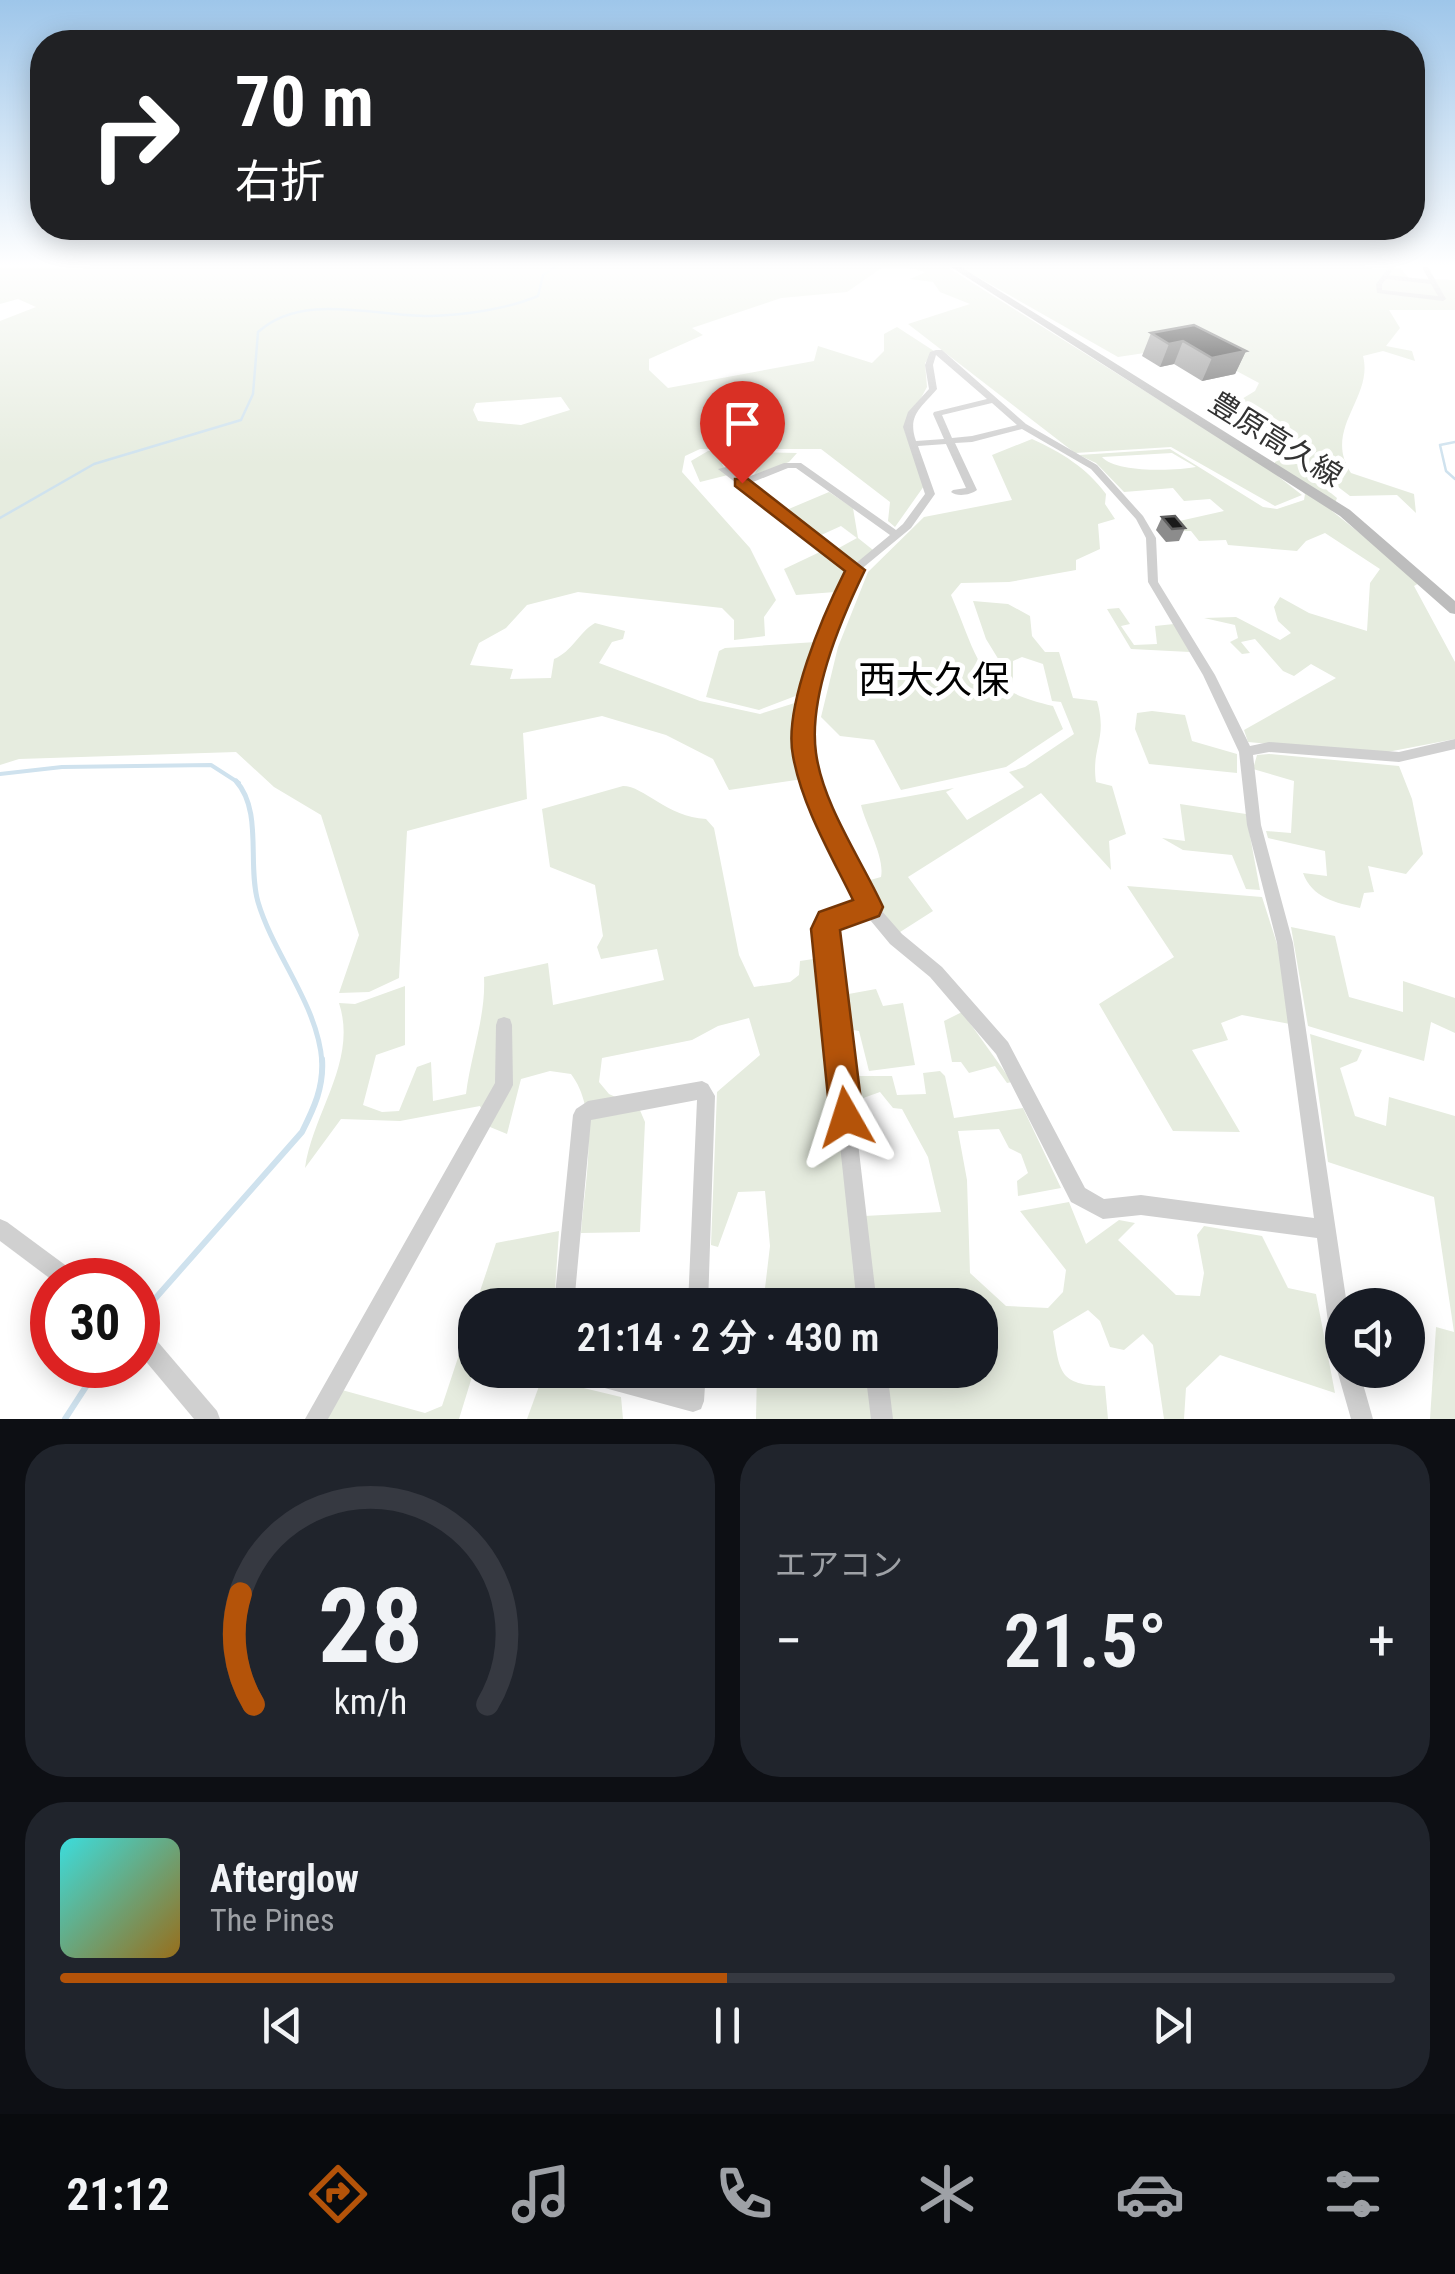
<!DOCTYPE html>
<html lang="ja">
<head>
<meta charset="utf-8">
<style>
	:root { --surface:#171b24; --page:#20242c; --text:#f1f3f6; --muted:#9ea1a6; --line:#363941; --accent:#b45309 }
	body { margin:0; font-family:"Roboto Condensed","Noto Sans JP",sans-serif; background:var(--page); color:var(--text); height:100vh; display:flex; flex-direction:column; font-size:38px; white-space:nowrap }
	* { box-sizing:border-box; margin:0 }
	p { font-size:32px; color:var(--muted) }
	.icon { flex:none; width:55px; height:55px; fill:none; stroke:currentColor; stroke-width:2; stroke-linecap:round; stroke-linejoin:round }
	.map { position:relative; height:1419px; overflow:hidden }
	.details { display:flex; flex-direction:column; gap:25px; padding:25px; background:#0d0f14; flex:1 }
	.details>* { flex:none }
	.banner { position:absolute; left:30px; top:30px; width:1395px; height:210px; border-radius:40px; box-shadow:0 5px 25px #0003; background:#202124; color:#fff; overflow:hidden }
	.buttons { position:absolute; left:1325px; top:1288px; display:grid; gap:20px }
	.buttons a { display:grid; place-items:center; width:100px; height:100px; border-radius:50%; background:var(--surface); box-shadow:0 5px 25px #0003; font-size:50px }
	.speed { position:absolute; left:30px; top:1258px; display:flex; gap:20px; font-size:50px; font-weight:700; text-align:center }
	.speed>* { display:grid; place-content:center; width:130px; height:130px; border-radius:50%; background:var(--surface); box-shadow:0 5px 25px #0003; line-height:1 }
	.speed .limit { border:15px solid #d22; background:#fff; color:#111 }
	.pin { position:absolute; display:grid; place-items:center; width:85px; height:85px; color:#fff; margin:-102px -42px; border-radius:50% 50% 50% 0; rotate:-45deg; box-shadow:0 0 10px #0007 }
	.pin .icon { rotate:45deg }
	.me { position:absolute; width:110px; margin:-55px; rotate:354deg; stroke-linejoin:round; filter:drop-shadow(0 0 8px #0008) }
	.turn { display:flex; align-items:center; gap:35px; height:210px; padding:0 40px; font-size:45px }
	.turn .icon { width:130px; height:130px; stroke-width:2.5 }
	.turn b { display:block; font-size:70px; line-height:85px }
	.big { font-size:75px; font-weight:600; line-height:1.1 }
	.details .card { flex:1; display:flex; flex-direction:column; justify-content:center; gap:15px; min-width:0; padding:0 35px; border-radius:40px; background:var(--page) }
	.details .dial { align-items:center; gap:0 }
	.dial svg { height:260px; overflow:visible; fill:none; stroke:var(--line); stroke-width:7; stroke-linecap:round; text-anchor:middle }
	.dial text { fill:var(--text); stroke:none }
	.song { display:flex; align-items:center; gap:30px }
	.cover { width:120px; height:120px; border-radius:15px; background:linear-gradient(135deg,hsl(180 70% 55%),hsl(40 70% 35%)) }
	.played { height:10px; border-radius:5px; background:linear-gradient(90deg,var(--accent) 50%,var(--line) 50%) }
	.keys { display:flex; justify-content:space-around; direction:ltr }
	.heat { display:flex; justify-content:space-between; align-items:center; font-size:55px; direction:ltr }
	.details .tiles { flex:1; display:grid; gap:25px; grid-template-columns:1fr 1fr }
	.card:last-child { grid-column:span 2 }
	.trip { position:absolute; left:458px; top:1288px; width:540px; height:100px; border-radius:40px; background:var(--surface); box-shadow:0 5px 25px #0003; font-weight:600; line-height:100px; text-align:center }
	.dock { display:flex; height:160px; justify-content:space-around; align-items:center; background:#090b0e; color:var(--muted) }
	.dock .icon { width:70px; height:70px }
	.dock .on { color:var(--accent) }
	.dock b { font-size:45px; color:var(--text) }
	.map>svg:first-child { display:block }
</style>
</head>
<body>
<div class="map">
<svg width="1455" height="1419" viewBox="0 0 1455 1419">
	<rect width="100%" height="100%" fill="#fff"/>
	<g fill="#e6ecdf" fill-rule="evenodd">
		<path d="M0 267H883L847 292 781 298 692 328 703 335 649 359V370L668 388 814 361 818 346 872 363 884 351V334L897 327 934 351 925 363 927 387 904 429 924 486 895 527 888 521 890 502 821 449H700L685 456 682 472 750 548 776 600 764 617 765 636 734 640V620L722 608 578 592 527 605 506 628 479 643 470 665 513 669 510 679 551 678 554 659C573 651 578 633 595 623L625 631 623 639 612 642 599 663 700 701 760 714 798 702 803 779 729 790 713 759 666 735 602 716 523 733 527 799 407 831 399 978 369 992 339 993 359 935 321 815 274 787 236 752 19 759 0 765V321L36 307 18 299 0 304ZM561 397 570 410 521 425 478 421 473 410 476 403Z"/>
		<polygon points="904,267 947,267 1266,467 1302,495 1275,506 1171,447 1075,453 908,324 970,304 940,292 933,282 910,279 926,272"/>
		<path d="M960 267H1399L1409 278 1455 280V310H1389L1400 328 1386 346 1412 351 1415 361 1383 351 1363 356C1374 398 1322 429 1351 473L1414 494 1416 513 1397 495 1350 496 1333 483 1321 485 1337 498 1332 511 1421 582 1414 586 1455 662V739L1377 754 1248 742 1244 730 1336 678 1311 664 1294 676 1283 671 1255 639 1241 642 1250 653 1242 654 1230 642 1238 638 1235 625 1204 618 1236 617 1280 640 1291 633 1278 621 1274 607 1280 597 1309 613 1367 631 1370 583 1380 569 1325 533 1306 541 1297 551 1228 545 1226 540 1199 541 1191 531H1175L1166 524 1224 511 1210 499 1184 501 1173 488 1124 492 1096 463 1079 455 1170 449 1263 507 1277 509 1304 500 1305 494 1275 469V462L1289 455 1281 449 1283 442 1257 422 1264 418 1258 415 1228 420 1217 414 1255 391 1259 383 1218 361 1171 349 1118 357ZM1172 453 1196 467C1176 471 1115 473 1102 457Z"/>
		<path d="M1032 439C1061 452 1087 468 1106 494L1105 504 1115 519 1098 524 1100 549 1076 560V570L1009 582 961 583 951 595C980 662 976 688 1053 706L1063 729 1006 767 901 790 874 740 840 736 821 717 838 647 868 572 924 517 1012 500 992 455Z"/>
		<path d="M708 451 797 453 789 462 754 475 759 467C748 458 735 460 722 464L728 475 700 482 691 461Z"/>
		<polygon points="829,492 853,508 858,538 873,550 856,564 837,549 857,538 841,526 819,536 784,511"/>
		<polygon points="822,551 848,572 835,592 796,595 784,569"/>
		<path d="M973 601 1008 604 1030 616 1032 636 1045 652H1059L1073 698 1097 701C1108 740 1091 746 1096 782L1112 786 1126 834 1109 841 1111 870 1041 793 908 877 933 911 897 934 863 882 881 877C885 857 866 826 861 805L954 788 946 792 967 820 1024 787 1009 772 1025 767 1074 734 1061 702 1052 701 1043 664 1022 657 1013 661V683L986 639Z"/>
		<polygon points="1119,608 1130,624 1121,626 1134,645 1157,644 1155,626 1174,624 1190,652 1131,649 1107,609"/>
		<polygon points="816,642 806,692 759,710 706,697 719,651 725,648"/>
		<polygon points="1152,711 1185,715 1192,741 1237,754 1237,773 1149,764 1135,729 1137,713"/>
		<path d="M1269 754 1399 766 1412 799 1423 854 1406 874 1368 866 1374 892 1364 893 1360 908C1336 903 1312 898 1303 873L1327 876 1325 851 1268 838 1266 831 1291 833 1294 781 1253 769 1257 755Z"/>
		<path d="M623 786C644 786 667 817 706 819L714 828 739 955 754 987 790 982 799 975 800 961 820 958 859 1305H763L770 1246 765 1191 738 1192 718 1247 711 1245 717 1092 760 1055 749 1018 718 1026 692 1040 602 1058 599 1082 609 1094 639 1108 645 1122 640 1232 581 1233C584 1186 601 1113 571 1074L550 1071 521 1079 507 1134 490 1127 480 1106 400 1121 341 1119 305 1168C313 1112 358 1061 339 1003L355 1004 405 986V1045L376 1055 363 1105 382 1112 399 1111 417 1067 431 1062 433 1101 466 1094C471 1054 486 1016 484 977L548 963 553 1005 664 980 657 949 601 959 597 947 603 936 595 885 550 867 542 809Z"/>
		<polygon points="1180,804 1246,814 1260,890 1246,889 1232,855 1183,850 1162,838 1185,841"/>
		<polygon points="1127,886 1262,897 1278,947 1290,1024 1242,1015 1221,1023 1228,1040 1192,1050 1240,1132 1173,1131 1099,1004 1174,957"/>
		<polygon points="1291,927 1335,936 1349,997 1403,1012 1403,981 1455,998 1455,1033 1431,1022 1424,1061 1308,1026"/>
		<polygon points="876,989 883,1006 903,1003 915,1065 869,1071 859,1031 848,1029 843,995"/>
		<polygon points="962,1012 1012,1082 1007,1083 995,1066 969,1073 961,1062 952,1062 944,1021"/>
		<polygon points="1310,1034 1362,1050 1357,1061 1340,1068 1355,1116 1386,1126 1389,1097 1455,1116 1455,1419 1430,1419 1436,1327 1454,1332 1434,1197 1328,1162"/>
		<path d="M940 1071 945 1076 954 1118 1023 1108 1061 1188 1018 1196 1017 1181 1028 1173 1021 1154 1009 1148 999 1129 958 1131 967 1180 970 1273 1006 1306 1048 1308 1063 1292 1066 1270 1020 1211 1069 1202 1086 1244 1119 1220 1135 1223 1118 1240 1176 1295 1200 1296 1204 1273 1197 1235 1204 1226 1262 1236 1288 1288 1316 1294 1335 1393 1220 1355 1186 1388 1184 1419H1164L1153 1345 1143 1334 1124 1350 1110 1347 1100 1321 1088 1310 1053 1331C1060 1373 1059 1385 1105 1386L1108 1419H888L883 1370H980V1305H874L864 1216 941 1212 928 1157 902 1109 893 1108 880 1092 852 1102 850 1076H892L897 1095 926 1094 923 1073Z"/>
		<polygon points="559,1231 554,1305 475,1305 475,1367 459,1419 326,1419 342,1390 425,1413 442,1406 496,1243"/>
		<polygon points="757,1370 868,1370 874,1419 756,1419"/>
		<polygon points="542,1378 621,1397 623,1419 527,1419"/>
	</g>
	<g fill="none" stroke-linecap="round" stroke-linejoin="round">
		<g stroke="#cfe2ee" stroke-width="2.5">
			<polyline points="1455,442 1440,445 1446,471 1455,479"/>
			<path d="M0 518 94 464 241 420 253 394 258 332C303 291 376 317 431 316 465 315 507 309 538 296L543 275 555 267"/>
		</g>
		<polyline stroke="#cfe2ee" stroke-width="4" points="0,774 62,767 211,765 239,783"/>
		<path stroke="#cfe2ee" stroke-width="5" d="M236 781C263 811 247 864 258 902 274 956 318 1005 322 1062"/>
		<g stroke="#cfe2ee" stroke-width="6">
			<path d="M138 1318 302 1132C314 1108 324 1087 322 1059"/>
			<polyline points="65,1419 100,1365"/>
		</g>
		<g fill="#d0d0d0" fill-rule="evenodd">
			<path d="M1389 267H1395L1389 275 1429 280 1422 267H1428L1446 299 1443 301 1377 293 1376 284ZM1386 279 1431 284 1438 296 1382 290V284Z"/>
			<path d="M936 350H942L1026 424 1097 465 1143 516 1156 538 1158 582 1215 675 1250 746 1269 742 1399 752 1455 739V749L1399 762 1269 752 1253 755 1261 825 1293 943 1347 1305H1342V1356L1334 1353 1331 1345 1317 1238 1141 1215 1103 1219 1071 1202 996 1054 930 977 890 944 866 915 834 926 833 929 877 1305H857L817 929 824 916 859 904 836 858 797 755 816 638 849 570 718 469 726 467 743 479 784 463H801L896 530 903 524 925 494 903 427 908 412 929 389 925 365 930 352ZM936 355 987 399 934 412 933 414 944 439 916 441C907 415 921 408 937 389L933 365ZM992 403 1017 425 972 436 952 438 942 415ZM1022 429 1091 469 1136 519 1146 538 1148 582 1203 675 1239 752 1247 825 1277 943 1314 1218 1141 1195 1104 1199 1085 1188 1008 1042 942 967 902 934 874 902 850 856 811 755 828 638 859 571 911 528 935 494 918 446 946 444 966 488 953 490 951 492C957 497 971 495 977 490L955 443 972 442ZM788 468H796L890 535 855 564 748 484Z"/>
			<polygon points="504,1017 510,1019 512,1025 513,1085 510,1091 328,1419 305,1419 495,1083 496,1025 498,1019"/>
			<polygon points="702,1081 708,1084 715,1096 708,1305 688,1305 697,1100 591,1120 574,1305 554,1305 573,1115 576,1109 588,1101"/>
			<polygon points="0,1219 7,1222 76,1273 79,1280 52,1280 0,1241"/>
			<polygon points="138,1325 146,1328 217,1411 220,1419 194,1419 138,1352"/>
			<polygon points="1342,1361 1342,1370 1359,1370 1373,1419 1351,1419 1337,1370"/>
			<polygon points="568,1370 619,1370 683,1387 684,1370 706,1370 704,1401 701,1409 693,1412 579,1381 571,1378"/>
			<polygon points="865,1370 887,1370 893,1419 871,1419"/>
		</g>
		<polygon fill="#bdbdbd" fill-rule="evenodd" points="951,267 961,267 1350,510 1455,601 1455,614 1450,613 1340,516"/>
	</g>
	<g fill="#8c8c8c">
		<polygon points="1151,333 1246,351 1235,374 1202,381 1174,364 1160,367 1142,356"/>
		<polygon points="1162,517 1185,528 1179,541 1166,542 1156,530"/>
	</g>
	<g fill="#5f5f5f">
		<polygon points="1183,341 1174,364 1160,367 1169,344"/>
		<polygon points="1246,351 1235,374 1202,381 1212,358"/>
	</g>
	<g fill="#1a1a1a" stroke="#5f5f5f" stroke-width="2.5">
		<polygon points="1194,325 1246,351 1212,358 1183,341 1169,344 1151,333"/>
		<polygon points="1175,516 1185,528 1172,529 1162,517"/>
	</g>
	<linearGradient id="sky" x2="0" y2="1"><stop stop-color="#9ec6ea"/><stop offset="0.57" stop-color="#fff"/><stop offset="1" stop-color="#fff" stop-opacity="0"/></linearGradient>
	<rect width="1455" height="465" fill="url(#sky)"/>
	<path fill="#b45309" stroke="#753606" stroke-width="2.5" d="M735 479H748L865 570C841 619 808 696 816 753 823 805 861 859 883 907L879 916 840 930 863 1117 858 1129 846 1134 835 1129 830 1117 811 929 819 912 853 900C831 855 802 806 793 756 783 707 823 615 845 571L735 486Z"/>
	<g text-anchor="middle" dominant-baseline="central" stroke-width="10" stroke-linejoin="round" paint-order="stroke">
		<g font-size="30" fill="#333" stroke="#fff">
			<text transform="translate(1276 439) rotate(32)">豊原高久線</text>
		</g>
		<g font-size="38" fill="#000" stroke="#fff">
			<text x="934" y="680">西大久保</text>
		</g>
	</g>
</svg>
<div class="buttons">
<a><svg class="icon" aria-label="sound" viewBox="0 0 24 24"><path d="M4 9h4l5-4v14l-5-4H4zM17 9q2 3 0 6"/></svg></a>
</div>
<div class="speed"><div class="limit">30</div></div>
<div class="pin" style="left:742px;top:483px;background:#d93025"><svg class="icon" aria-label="arrive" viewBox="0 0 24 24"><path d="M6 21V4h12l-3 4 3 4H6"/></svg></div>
<svg class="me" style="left:846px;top:1117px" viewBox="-20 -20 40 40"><path d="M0-17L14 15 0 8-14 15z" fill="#b45309" stroke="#fff" stroke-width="4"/></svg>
<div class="trip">21:14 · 2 分 · 430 m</div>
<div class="banner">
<div class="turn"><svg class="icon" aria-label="right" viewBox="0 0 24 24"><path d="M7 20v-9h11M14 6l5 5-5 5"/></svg><div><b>70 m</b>右折</div></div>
</div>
</div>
<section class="details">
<div class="tiles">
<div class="card dial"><svg viewBox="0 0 100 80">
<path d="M14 69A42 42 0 1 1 86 69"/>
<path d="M14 69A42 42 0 0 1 10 35" stroke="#b45309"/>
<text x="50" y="56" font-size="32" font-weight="700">28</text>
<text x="50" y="72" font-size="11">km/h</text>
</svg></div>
<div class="card"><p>エアコン</p>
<div class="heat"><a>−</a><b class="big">21.5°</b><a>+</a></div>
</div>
<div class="card">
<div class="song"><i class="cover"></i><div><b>Afterglow</b><p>The Pines</p></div></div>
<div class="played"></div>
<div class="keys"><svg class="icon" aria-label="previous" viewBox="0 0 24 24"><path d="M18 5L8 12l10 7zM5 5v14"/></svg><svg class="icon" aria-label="pause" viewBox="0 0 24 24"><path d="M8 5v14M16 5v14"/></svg><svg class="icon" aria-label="next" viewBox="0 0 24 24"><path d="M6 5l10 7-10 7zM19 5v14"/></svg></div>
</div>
</div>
</section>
<nav class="dock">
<b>21:12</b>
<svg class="icon on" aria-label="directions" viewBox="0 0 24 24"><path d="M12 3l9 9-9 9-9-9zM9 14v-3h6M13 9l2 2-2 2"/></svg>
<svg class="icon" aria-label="music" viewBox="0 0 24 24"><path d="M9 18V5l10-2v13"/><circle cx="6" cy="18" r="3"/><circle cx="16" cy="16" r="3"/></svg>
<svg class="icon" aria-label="phone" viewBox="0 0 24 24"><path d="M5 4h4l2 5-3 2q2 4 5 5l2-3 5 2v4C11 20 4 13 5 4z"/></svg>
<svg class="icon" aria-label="climate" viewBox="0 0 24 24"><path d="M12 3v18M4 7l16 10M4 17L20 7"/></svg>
<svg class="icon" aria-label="car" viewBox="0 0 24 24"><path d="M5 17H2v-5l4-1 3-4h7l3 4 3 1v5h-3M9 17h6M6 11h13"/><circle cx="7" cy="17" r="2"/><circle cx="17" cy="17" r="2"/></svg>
<svg class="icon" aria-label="filters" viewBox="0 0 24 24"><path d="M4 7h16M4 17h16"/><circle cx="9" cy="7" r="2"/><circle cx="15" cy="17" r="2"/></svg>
</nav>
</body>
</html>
